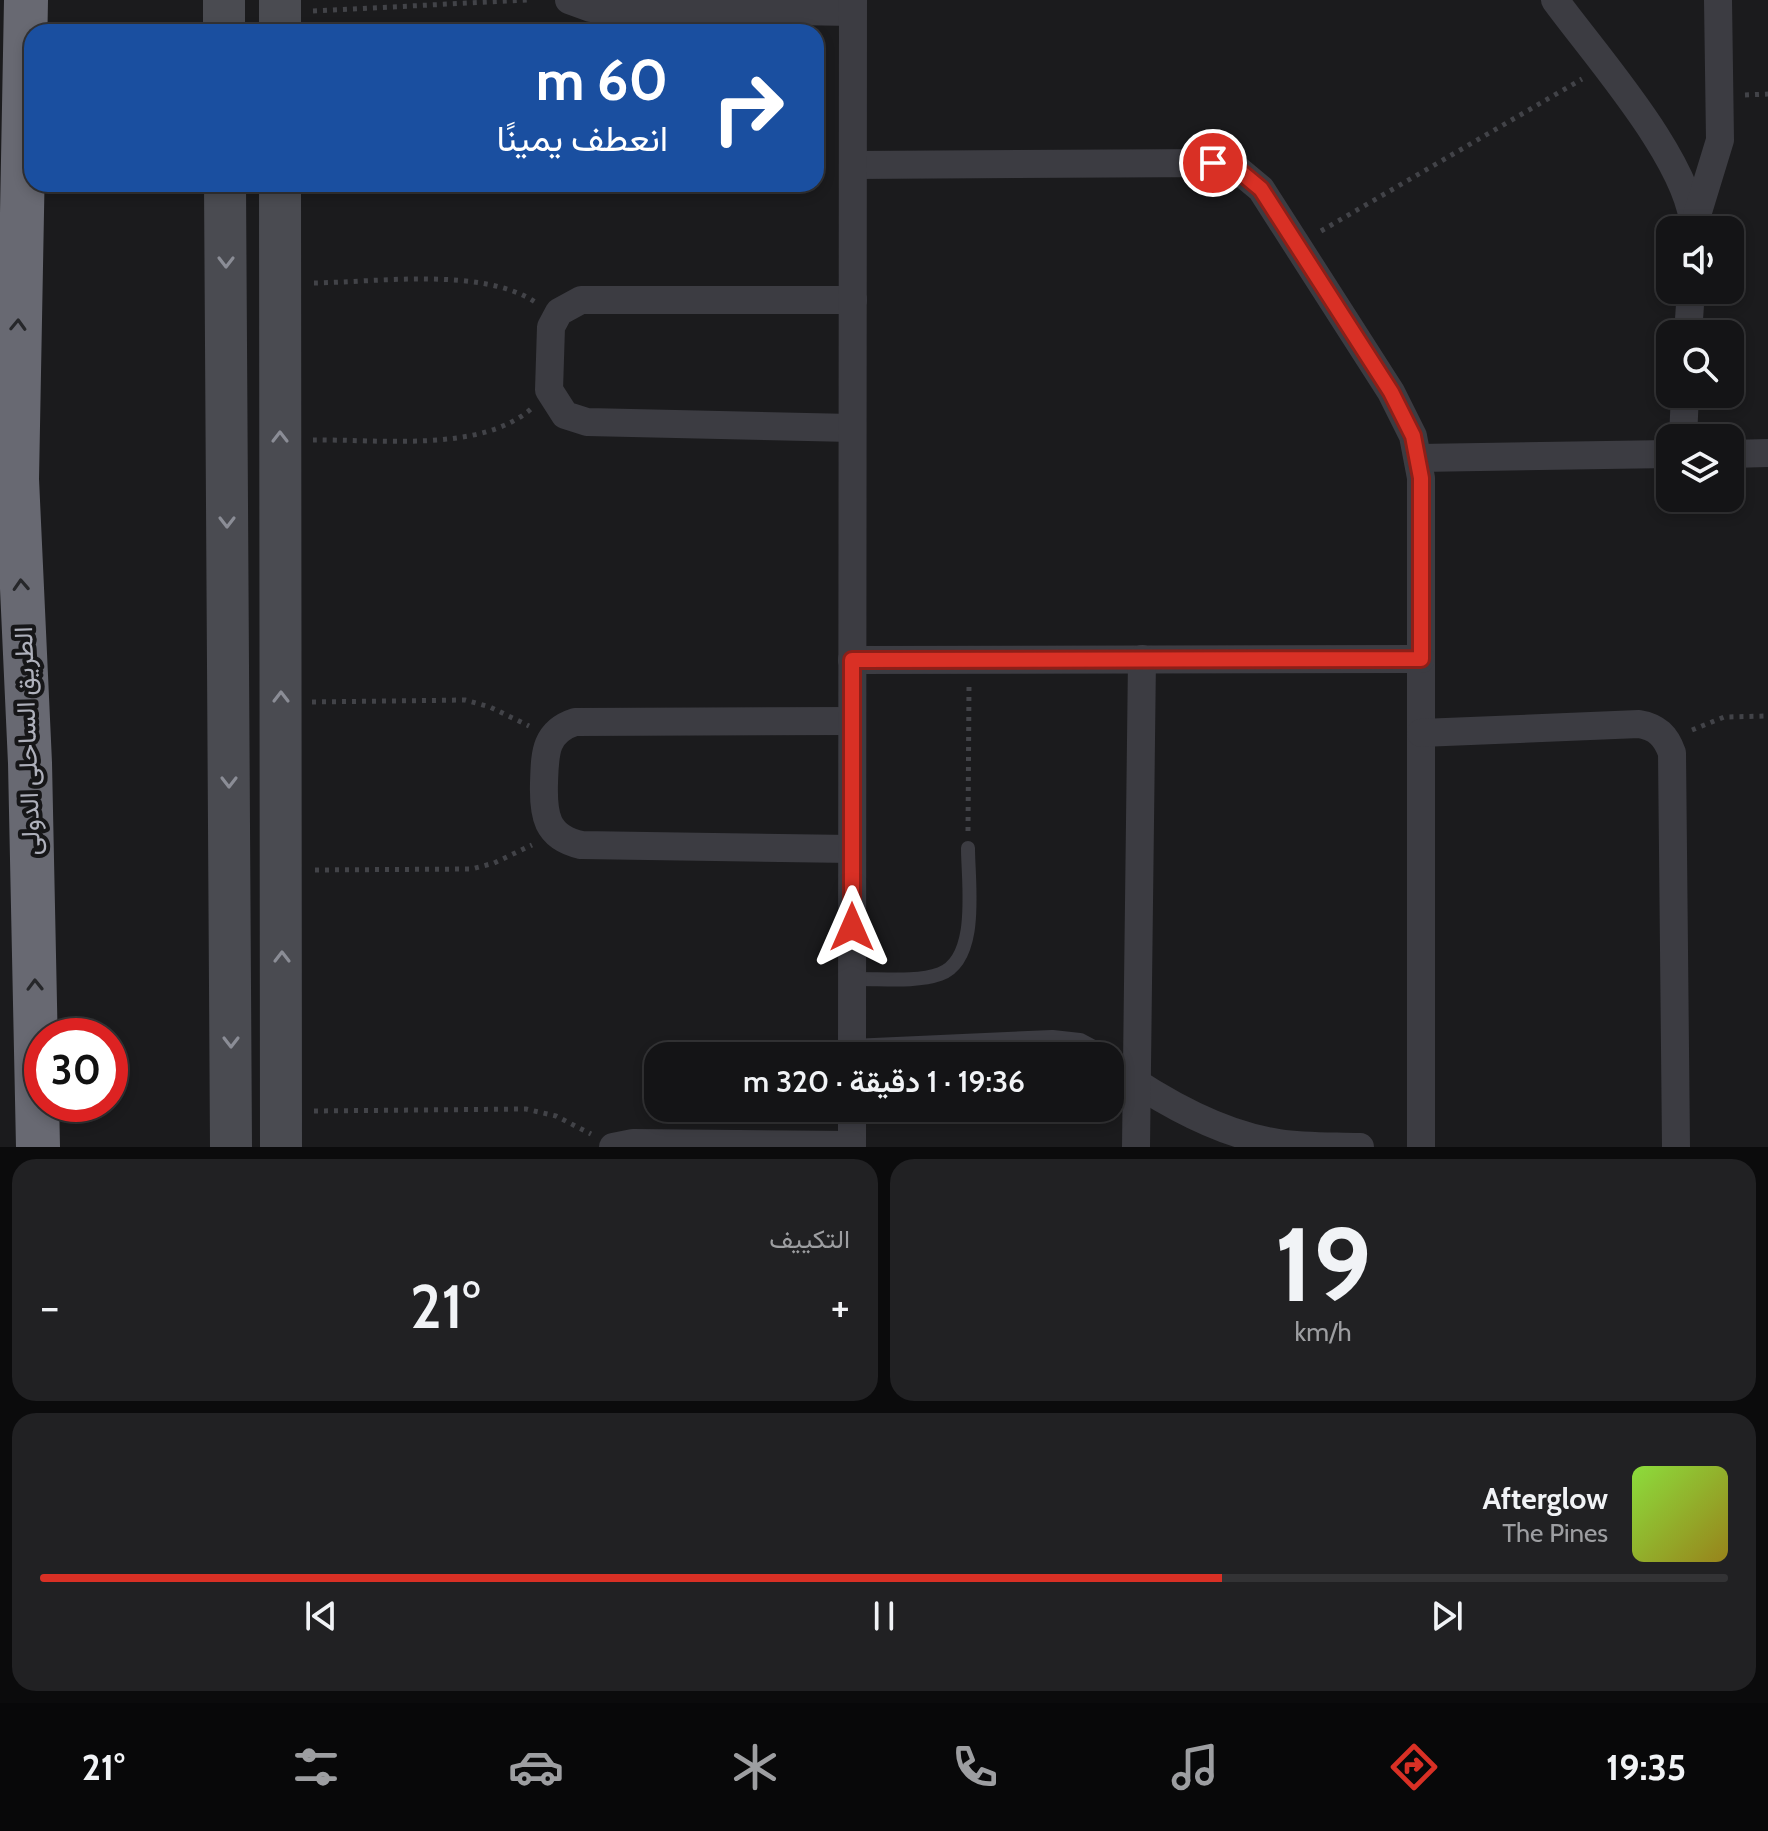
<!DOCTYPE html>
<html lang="ar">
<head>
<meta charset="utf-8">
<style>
	:root { --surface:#141416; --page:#212123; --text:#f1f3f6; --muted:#9d9ea1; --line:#333335; --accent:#d93025 }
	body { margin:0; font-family:Cabin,Vazirmatn,sans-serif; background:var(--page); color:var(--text); direction:rtl; height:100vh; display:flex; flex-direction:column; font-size:30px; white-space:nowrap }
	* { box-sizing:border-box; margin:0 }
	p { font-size:26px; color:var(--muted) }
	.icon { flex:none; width:44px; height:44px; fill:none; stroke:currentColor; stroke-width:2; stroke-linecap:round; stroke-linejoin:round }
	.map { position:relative; height:1147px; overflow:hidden; direction:ltr }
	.side { display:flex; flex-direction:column; gap:12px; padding:12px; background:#0b0b0c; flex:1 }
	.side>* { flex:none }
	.banner { position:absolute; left:24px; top:24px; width:800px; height:168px; border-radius:24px; box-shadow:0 4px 12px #0003,0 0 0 2px var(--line); direction:rtl; background:#1a4fa0; color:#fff; overflow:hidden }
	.fabs { position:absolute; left:1656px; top:216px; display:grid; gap:16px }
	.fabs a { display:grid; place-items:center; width:88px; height:88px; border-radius:16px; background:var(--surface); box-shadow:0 4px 12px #0003,0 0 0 2px var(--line); font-size:40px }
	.speed { position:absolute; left:24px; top:1018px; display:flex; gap:16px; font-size:40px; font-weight:700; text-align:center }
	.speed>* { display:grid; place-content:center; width:104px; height:104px; border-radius:50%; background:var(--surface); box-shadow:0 4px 12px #0003,0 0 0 2px var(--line); line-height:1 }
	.speed .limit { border:12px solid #d22; background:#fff; color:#111 }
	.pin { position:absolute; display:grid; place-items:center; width:68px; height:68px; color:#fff; margin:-34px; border:4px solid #fff; border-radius:50%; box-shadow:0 2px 8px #0007 }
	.me { position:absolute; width:88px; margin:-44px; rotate:0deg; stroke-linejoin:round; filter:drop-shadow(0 0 6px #0008) }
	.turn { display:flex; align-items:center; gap:28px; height:168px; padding:0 24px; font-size:36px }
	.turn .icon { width:104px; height:104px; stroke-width:2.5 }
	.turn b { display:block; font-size:56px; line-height:68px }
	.big { font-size:60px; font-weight:600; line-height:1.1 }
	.side .tile { flex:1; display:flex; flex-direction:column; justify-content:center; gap:12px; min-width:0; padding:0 28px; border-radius:24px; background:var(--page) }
	.side .dial { align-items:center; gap:0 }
	.dial b { font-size:104px; line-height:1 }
	.song { display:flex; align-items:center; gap:24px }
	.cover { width:96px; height:96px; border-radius:12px; background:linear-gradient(135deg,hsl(90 70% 55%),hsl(50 70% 35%)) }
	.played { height:8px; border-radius:4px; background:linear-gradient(90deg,var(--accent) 70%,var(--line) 70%) }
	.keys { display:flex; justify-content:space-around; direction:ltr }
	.heat { display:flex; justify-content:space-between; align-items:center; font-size:44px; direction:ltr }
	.side .tiles { flex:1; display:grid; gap:12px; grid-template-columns:1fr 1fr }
	.tile:last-child { grid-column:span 2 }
	.trip { position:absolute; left:644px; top:1042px; width:480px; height:80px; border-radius:24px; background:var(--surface); box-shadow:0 4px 12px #0003,0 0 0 2px var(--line); font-weight:600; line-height:80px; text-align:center; direction:rtl }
	.tab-bar { display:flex; height:128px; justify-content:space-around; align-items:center; background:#080809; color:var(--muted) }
	.tab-bar .icon { width:56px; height:56px }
	.tab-bar .on { color:var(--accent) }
	.tab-bar b { font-size:36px; color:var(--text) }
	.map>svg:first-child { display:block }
</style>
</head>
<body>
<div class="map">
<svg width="1768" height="1147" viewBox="0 0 1768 1147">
	<rect width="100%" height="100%" fill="#1b1b1d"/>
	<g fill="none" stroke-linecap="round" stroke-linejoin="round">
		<g stroke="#424348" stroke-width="5" stroke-dasharray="4 6" stroke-linecap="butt">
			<polyline points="313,11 527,0"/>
			<polyline points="1745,95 1768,94"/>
			<polyline points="1321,231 1582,79"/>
			<path d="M314 283C378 282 482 267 535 302"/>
			<path d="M313 440C379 439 480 453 531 409"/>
			<polyline points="312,702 465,700 490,707 529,726"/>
			<polyline points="1692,730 1724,717 1768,716"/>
			<polyline points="968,831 969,685"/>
			<polyline points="315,870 472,869 494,863 532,845"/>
			<polyline points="314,1111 526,1109 556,1116 591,1134"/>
		</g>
		<path stroke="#3c3c42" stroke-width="14" d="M852 979C878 978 915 983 940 974 980 959 968 883 968 848"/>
		<g stroke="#3c3c42" stroke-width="28">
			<polyline points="569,0 591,8 853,12"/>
			<path d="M1555 0C1595 55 1692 163 1694 230"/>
			<polyline points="853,165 1213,163 1237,169 1261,189 1391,392 1413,436 1421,478 1421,1147"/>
			<polyline points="1694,225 1720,140 1718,0"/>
			<polyline points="1688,334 1691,290"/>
			<polyline points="852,428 587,422 565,415 549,390 551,327 559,312 581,300 853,300"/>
			<polyline points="1683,438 1685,394"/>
			<polyline points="1730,454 1768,453"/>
			<polyline points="1419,458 1670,454"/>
			<polyline points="852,660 1421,659"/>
			<path d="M852 721 575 722C544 732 545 755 544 783 543 815 546 837 581 845L852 849"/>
			<path d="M1421 733 1639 724C1657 727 1666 736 1672 753L1676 1147"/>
			<polyline points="852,1053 1052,1044 1079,1047 1096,1056"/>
			<polyline points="852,1056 853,0"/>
			<path d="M1110 1065C1158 1099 1220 1135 1279 1143 1305 1147 1333 1146 1360 1147"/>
			<polyline points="852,1108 852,1147"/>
			<polyline points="613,1147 633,1143 852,1145"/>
			<polyline points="1136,1147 1142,659"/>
		</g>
		<g stroke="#4a4b51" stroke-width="42">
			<polyline points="224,0 224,32"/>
			<polyline points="280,0 280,32"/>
			<polyline points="225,184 231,1147"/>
			<polyline points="280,184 281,1147"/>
		</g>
		<polyline stroke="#686972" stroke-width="44" points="26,0 17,479 30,763 38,1147"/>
	</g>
	<defs><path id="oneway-chevron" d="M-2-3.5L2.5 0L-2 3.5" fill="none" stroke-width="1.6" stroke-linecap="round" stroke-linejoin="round" transform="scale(2)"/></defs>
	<g stroke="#8b8d96">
		<use href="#oneway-chevron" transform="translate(226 262) rotate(90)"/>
		<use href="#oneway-chevron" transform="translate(280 437) rotate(-90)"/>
		<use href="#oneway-chevron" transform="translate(227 522) rotate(90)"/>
		<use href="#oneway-chevron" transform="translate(281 697) rotate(-90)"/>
		<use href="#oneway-chevron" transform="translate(229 782) rotate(90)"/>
		<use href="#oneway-chevron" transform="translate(282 957) rotate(-90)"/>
		<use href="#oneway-chevron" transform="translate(231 1042) rotate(90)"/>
	</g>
	<g stroke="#26272a">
		<use href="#oneway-chevron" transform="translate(18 325) rotate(-88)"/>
		<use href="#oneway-chevron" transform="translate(21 585) rotate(-93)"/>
		<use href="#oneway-chevron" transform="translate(35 985) rotate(-91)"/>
	</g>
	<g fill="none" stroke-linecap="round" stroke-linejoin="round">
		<g stroke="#8d1f18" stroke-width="20">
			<polyline id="route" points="852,927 852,660 1421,659 1421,478 1413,436 1391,392 1261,189 1237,169 1213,163"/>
		</g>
		<use href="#route" stroke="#d93025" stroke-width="14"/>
	</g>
	<g text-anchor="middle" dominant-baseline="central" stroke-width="8" stroke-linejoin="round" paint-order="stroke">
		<g font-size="26" fill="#aeb0bb" stroke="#161618">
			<text transform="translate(27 741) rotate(-92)">الطريق الساحلى الدولى</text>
		</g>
	</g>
</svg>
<div class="fabs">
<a><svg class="icon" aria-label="sound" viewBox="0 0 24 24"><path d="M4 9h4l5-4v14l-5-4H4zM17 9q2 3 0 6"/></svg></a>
<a><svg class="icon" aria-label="search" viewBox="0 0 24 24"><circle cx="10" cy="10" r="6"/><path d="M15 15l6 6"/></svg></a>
<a><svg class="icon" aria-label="layers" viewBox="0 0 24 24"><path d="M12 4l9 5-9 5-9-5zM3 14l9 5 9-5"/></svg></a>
</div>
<div class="speed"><div class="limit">30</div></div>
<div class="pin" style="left:1213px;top:163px;background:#d93025"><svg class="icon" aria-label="arrive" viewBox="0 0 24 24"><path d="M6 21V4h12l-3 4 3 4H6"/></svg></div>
<svg class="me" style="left:852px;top:927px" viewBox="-20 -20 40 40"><path d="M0-17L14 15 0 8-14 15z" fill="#d93025" stroke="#fff" stroke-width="4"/></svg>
<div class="trip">19:36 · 1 دقيقة · 320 m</div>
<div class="banner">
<div class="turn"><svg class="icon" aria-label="right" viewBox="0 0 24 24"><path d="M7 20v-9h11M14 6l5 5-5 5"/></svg><div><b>60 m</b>انعطف يمينًا</div></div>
</div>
</div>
<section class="side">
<div class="tiles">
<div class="tile dial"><b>19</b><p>km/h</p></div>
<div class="tile"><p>التكييف</p>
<div class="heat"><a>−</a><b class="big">21°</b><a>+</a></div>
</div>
<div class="tile">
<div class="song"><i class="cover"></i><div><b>Afterglow</b><p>The Pines</p></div></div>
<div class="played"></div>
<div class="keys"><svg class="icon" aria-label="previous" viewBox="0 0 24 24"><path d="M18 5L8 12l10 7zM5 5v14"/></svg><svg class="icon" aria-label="pause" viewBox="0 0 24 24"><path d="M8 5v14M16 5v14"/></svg><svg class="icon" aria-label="next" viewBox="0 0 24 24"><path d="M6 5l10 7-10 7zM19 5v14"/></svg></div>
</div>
</div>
</section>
<nav class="tab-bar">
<b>19:35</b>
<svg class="icon on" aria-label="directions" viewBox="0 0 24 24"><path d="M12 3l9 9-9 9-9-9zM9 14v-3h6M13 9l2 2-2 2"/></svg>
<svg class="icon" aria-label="music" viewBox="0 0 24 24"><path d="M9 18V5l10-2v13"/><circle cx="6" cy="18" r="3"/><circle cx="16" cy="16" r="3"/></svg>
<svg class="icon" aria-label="phone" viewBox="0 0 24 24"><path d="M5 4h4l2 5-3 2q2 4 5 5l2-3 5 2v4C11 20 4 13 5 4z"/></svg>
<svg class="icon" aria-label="climate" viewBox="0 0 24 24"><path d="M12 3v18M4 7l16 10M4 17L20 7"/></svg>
<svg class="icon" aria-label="car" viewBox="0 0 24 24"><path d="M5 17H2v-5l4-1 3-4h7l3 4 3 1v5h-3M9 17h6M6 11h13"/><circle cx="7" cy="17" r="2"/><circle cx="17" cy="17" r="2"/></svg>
<svg class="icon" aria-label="filters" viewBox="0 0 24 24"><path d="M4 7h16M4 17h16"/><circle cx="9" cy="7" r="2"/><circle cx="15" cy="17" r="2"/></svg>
<b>21°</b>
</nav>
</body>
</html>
